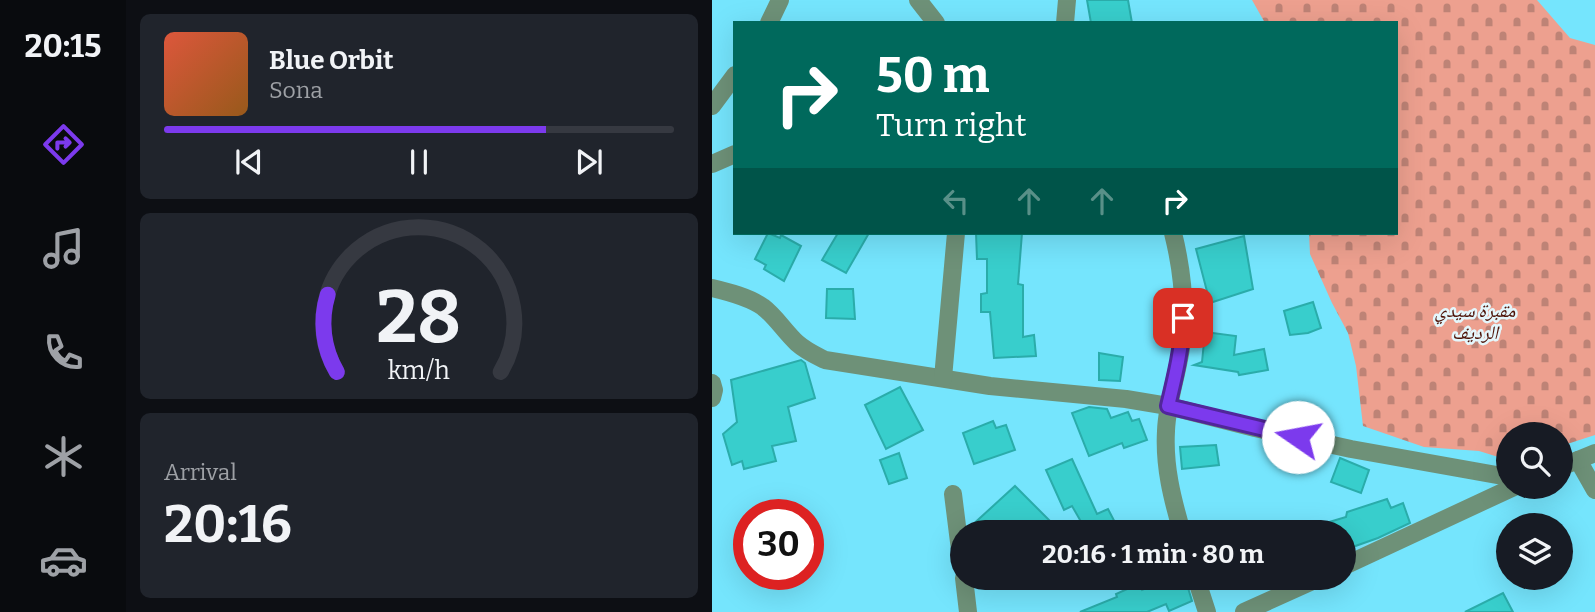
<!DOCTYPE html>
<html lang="en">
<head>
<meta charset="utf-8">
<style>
	:root { --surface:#171b24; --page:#20242c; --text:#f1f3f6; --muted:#9ea1a6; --line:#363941; --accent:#7c3aed }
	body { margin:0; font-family:Bitter,"Noto Naskh Arabic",serif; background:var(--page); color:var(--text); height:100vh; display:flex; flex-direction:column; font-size:26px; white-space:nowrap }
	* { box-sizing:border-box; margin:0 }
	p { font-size:23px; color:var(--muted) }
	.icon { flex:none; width:38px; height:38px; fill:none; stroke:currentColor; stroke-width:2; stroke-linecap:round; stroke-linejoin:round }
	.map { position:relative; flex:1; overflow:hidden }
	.sheet { display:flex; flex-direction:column; gap:14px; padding:14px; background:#0d0f14; width:586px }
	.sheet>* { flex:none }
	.top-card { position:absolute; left:21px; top:21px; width:665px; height:214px; border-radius:0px; box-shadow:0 7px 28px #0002; background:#00695c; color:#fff; overflow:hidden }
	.buttons { position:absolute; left:784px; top:422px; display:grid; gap:14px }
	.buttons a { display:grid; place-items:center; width:77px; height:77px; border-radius:50%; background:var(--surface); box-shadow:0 7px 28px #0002; font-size:35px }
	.speed { position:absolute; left:21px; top:499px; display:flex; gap:14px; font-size:35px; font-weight:700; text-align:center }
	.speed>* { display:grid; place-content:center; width:91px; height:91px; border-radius:50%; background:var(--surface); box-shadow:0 7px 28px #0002; line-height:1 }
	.speed .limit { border:10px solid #d22; background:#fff; color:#111 }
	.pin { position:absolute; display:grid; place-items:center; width:60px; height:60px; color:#fff; margin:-30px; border-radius:14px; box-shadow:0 4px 10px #0006 }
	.me { position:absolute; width:77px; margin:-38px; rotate:282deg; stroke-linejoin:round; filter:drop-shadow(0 0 5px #0008) }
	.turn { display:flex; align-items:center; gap:24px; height:147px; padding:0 28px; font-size:32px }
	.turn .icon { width:91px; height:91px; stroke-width:2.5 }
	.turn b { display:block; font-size:49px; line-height:60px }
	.lanes { display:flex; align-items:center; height:66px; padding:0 28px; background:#0003; justify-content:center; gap:35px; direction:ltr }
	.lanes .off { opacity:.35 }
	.big { font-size:52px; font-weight:700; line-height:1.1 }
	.sheet .tile { flex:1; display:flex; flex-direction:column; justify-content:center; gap:10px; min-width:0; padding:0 24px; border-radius:10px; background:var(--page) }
	.sheet .dial { align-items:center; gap:0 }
	.dial svg { height:182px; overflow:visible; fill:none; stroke:var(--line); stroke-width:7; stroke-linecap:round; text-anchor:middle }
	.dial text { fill:var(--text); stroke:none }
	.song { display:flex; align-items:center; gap:21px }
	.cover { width:84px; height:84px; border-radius:10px; background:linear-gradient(135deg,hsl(10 70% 55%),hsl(30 70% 35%)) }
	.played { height:7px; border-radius:4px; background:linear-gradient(90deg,var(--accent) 75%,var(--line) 75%) }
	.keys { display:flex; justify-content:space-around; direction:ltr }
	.trip { position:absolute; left:238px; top:520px; width:406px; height:70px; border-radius:35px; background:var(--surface); box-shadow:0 7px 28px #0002; font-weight:700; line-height:70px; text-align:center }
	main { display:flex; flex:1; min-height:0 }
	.dock { display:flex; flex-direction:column; width:126px; justify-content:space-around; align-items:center; background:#090b0e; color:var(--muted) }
	.dock .icon { width:49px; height:49px }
	.dock .current { color:var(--accent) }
	.dock b { font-size:32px; color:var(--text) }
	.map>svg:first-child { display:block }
</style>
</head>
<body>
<main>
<nav class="dock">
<b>20:15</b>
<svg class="icon current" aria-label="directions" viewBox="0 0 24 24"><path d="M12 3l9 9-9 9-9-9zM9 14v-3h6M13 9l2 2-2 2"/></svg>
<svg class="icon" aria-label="music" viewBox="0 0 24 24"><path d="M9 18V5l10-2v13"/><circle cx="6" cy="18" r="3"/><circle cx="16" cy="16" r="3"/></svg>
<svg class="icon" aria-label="phone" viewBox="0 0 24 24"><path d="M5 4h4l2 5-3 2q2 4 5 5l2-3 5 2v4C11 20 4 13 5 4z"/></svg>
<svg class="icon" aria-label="climate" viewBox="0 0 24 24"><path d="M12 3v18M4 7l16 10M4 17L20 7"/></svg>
<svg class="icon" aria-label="car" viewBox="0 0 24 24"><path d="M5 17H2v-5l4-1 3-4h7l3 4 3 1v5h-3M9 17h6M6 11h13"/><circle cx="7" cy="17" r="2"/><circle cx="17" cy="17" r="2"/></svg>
</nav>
<section class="sheet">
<div class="tile">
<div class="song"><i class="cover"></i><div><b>Blue Orbit</b><p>Sona</p></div></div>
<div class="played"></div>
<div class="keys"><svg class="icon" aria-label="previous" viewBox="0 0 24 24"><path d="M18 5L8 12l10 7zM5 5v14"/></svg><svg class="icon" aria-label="pause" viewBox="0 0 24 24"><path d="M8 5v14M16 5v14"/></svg><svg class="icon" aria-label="next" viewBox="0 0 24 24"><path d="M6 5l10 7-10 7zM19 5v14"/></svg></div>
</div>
<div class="tile dial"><svg viewBox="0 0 100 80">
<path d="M14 69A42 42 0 1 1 86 69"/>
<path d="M14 69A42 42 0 0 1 10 35" stroke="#7c3aed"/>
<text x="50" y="56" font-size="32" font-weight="700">28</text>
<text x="50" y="72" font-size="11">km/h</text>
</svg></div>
<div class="tile"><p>Arrival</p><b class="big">20:16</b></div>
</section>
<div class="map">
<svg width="883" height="612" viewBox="0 0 883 612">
	<defs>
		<pattern id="cemetery-stones" width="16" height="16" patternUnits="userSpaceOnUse" patternTransform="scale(1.75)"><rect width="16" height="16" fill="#eda08f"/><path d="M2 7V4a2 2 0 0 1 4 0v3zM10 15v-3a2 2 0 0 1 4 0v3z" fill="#be8376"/></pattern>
	</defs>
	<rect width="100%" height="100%" fill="#75e5fd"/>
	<polygon fill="url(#cemetery-stones)" points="540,0 825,0 858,38 883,45 883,435 849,446 849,434 796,434 796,460 767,451 712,447 651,426 644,366 636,333 620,303 598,254 597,233 684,233 684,23 553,23"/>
	<g fill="#38cecc" stroke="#2aacaa" stroke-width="2">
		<polygon points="375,0 416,0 420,23 379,23"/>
		<polygon points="56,233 68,238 69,235 89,246 72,281 52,269 54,265 43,259"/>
		<polygon points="126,233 157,233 134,273 110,260"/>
		<polygon points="264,233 310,233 306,284 311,285 311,337 322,335 324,356 282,358 278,312 269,312 269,294 275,293 275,259 265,259"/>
		<polygon points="532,236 541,289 498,303 484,249"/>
		<polygon points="115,289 141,289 143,319 114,318"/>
		<polygon points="601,302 609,328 596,333 578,335 572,311"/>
		<polygon points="493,332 524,336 522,355 552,349 556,370 527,375 526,372 482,365 490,362"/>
		<polygon points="387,353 411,357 408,381 387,380"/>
		<polygon points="89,360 93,363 103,398 76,407 84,441 60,446 64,461 32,469 30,461 20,465 11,434 25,422 19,380"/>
		<polygon points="188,387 211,430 174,449 153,405"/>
		<polygon points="377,407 395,409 399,418 416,412 420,421 427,419 435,440 412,448 410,443 377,456 360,413"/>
		<polygon points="281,421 284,428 294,425 303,450 262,464 251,433"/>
		<polygon points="504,445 507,465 470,469 468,447"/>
		<polygon points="187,453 195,478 177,484 168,460"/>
		<polygon points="628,458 657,470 649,493 619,482"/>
		<polygon points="360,459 385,514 396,509 408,532 375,532 360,506 352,510 334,470"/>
		<polygon points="303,486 337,520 324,532 257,532 257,528"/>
		<polygon points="675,499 679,508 691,503 698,523 666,538 632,550 632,532 598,532 597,528 634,517 635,512"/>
		<polygon points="457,578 473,578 480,601 457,611 454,604 435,612 368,612 405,597 404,594 426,584 430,590"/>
		<polygon points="791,593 801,612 753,612"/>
	</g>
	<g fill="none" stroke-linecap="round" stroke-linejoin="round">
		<g stroke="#6e9178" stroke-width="18">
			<polyline points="206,0 224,23"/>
			<polyline points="57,23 68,0"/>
			<polyline points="353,23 355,0"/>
			<polyline points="0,106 23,75"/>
			<polyline points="0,164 23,154"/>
			<path d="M461 233C470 269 474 303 470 340 467 371 455 400 454 431 452 466 460 498 470 532"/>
			<path d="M0 288C17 292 37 297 51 307 64 317 73 332 85 343 94 351 103 355 113 360L278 386 414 399 456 406 543 428 639 449 796 477"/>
			<polyline points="231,378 244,233"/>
			<polyline points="0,383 2,390 0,398"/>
			<polyline points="866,460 883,490"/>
			<polyline points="849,467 883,453"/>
			<polyline points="241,494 250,566"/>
			<polyline points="632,566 804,486"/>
			<polyline points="252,578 256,612"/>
			<polyline points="484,578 495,612"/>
			<polyline points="532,612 607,578"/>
		</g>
	</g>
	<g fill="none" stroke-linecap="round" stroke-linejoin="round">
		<g stroke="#51269a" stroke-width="18">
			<path id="route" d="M471 318C470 349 463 377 456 406L586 437"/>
		</g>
		<use href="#route" stroke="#7c3aed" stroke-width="12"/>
	</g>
	<g text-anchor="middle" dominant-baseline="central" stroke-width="5" stroke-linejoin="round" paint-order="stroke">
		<g font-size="19" font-style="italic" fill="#4d1206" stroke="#e4f7fc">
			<text x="763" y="310">مقبرة سيدي<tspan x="763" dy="22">الرديف</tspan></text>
		</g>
	</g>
</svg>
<div class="buttons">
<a><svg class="icon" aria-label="search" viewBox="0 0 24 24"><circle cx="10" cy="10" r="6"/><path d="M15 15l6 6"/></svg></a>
<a><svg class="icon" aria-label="layers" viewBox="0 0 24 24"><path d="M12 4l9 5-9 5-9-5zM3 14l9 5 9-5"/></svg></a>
</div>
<div class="speed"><div class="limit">30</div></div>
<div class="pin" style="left:471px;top:318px;background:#d93025"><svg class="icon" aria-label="arrive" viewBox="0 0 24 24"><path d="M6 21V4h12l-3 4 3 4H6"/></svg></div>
<svg class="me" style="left:586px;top:437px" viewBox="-20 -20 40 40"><circle r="19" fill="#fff"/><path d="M0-13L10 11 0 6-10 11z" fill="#7c3aed"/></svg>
<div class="trip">20:16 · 1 min · 80 m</div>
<div class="top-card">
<div class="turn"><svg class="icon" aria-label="right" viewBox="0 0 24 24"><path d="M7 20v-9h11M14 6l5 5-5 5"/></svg><div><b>50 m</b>Turn right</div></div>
<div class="lanes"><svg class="icon off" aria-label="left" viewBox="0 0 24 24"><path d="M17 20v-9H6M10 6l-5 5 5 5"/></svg><svg class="icon off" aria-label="ahead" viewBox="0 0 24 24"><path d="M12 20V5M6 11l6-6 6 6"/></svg><svg class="icon off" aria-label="ahead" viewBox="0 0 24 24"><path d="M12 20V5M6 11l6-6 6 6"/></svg><svg class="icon" aria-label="right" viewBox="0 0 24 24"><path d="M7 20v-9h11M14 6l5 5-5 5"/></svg></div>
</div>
</div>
</main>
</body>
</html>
